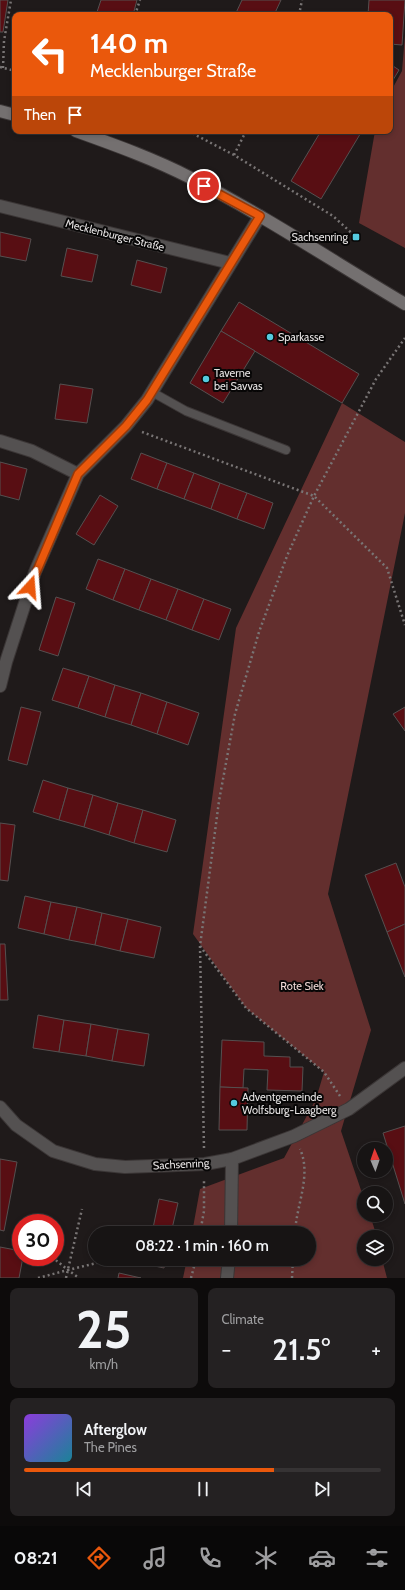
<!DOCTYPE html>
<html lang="en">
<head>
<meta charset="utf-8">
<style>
	:root { --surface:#171414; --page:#242122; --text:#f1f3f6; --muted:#9e9ea0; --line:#363334; --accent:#ea580c }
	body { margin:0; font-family:Cabin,sans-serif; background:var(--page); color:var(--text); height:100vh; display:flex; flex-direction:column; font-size:15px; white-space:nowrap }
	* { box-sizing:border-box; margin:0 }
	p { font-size:13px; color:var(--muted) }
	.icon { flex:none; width:22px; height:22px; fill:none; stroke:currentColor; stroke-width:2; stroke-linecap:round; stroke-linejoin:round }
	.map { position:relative; height:1278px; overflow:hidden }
	.side { display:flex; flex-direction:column; gap:10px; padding:10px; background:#0d0b0b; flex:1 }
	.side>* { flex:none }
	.banner { position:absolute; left:12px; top:12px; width:381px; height:122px; border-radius:8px; box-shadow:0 2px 6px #0003,0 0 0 1px var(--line); background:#ea580c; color:#fff; overflow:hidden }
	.needle { width:26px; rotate:358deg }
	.tools { position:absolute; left:357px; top:1142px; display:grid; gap:8px }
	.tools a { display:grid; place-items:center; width:36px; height:36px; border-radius:50%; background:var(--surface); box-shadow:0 2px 6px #0003,0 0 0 1px var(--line); font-size:20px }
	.speed { position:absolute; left:12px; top:1214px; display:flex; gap:8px; font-size:20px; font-weight:700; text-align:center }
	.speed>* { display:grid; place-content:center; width:52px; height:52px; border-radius:50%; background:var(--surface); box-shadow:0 2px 6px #0003,0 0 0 1px var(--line); line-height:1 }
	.speed .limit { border:6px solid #d22; background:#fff; color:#111 }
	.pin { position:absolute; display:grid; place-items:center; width:34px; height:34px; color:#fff; margin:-17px; border:2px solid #fff; border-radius:50%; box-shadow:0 1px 4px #0007 }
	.me { position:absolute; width:44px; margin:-22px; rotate:19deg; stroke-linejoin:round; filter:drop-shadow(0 0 3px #0008) }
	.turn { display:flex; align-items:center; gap:14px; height:84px; padding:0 12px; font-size:18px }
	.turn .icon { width:52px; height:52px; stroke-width:2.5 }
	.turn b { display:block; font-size:28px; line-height:34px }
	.then { display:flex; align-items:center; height:38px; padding:0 12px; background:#0003; gap:8px; font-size:15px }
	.big { font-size:30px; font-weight:600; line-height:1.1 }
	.side .tile { flex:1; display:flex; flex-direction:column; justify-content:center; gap:6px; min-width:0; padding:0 14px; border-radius:8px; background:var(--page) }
	.side .dial { align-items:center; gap:0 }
	.dial b { font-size:52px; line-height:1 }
	.song { display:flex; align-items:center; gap:12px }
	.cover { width:48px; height:48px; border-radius:6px; background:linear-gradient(135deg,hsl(270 70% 55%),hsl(190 70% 35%)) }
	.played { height:4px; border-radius:2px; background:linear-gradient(90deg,var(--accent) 70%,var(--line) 70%) }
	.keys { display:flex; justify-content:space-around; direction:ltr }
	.heat { display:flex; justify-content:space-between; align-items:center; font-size:22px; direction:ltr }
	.side .tiles { flex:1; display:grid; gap:10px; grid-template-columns:1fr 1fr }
	.tile:last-child { grid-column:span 2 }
	.trip { position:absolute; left:88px; top:1226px; width:228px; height:40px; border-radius:20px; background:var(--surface); box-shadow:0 2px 6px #0003,0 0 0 1px var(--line); font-weight:600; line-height:40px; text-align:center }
	.tabs { display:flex; height:64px; justify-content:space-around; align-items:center; background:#090808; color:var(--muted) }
	.tabs .icon { width:28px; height:28px }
	.tabs .active { color:var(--accent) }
	.tabs b { font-size:18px; color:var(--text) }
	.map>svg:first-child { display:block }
</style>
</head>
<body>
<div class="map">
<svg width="405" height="1278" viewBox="0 0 405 1278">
	<rect width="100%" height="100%" fill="#1f1a1a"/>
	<g fill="#632f2e">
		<polygon points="405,35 405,248 359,223 375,131 390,131 390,93 402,71"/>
		<polygon points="342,403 405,442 405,513 328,894 371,1030 341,1131 364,1199 364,1215 370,1215 377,1237 364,1237 364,1259 382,1259 387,1278 183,1278 187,1259 309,1259 309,1233 192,1233 200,1189 284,1158 316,1099 324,1072 246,1008 193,934 236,628"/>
	</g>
	<g fill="#580e13" stroke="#555050">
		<polygon points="0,0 8,0 3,32 0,32"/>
		<polygon points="101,0 137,0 133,15 96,15"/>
		<polygon points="242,0 281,0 274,15 235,15"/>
		<polygon points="369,0 405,0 402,45 390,44 390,15 368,15"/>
		<polygon points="390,64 399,70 390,85"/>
		<polygon points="321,131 362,131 321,199 291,181"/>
		<polygon points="0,232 31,239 26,261 0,256"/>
		<polygon points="67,248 98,255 92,282 61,276"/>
		<polygon points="137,260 167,268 161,293 131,285"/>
		<polygon points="239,302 359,374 342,403 221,331"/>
		<polygon points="221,331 255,351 223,403 190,383"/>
		<polygon points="60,384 93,389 87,423 55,419"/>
		<polygon points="141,453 167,463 157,489 131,479"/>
		<polygon points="0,462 27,469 19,500 0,495"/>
		<polygon points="167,463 194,473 184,499 157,489"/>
		<polygon points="194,473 220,483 211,509 184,499"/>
		<polygon points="220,483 247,493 237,519 211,509"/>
		<polygon points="247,493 273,503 264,529 237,519"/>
		<polygon points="100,495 118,506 94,545 76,534"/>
		<polygon points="98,559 125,569 113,600 86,589"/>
		<polygon points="125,569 151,579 139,610 113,600"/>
		<polygon points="151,579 178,589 166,620 139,610"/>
		<polygon points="178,589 204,599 192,630 166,620"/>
		<polygon points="56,597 75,603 58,656 39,650"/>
		<polygon points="204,599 231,609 219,640 192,630"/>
		<polygon points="63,668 89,676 78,708 52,700"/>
		<polygon points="89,676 115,685 105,717 78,708"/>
		<polygon points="115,685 141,693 131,725 105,717"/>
		<polygon points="141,693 167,702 157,734 131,725"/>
		<polygon points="167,702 199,713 188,745 157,734"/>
		<polygon points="21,707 41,712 27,765 8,760"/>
		<polygon points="405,707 405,731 393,714"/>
		<polygon points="43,780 68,788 59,820 33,812"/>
		<polygon points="68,788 93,795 84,827 59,820"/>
		<polygon points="93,795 118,803 109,835 84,827"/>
		<polygon points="118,803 143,810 134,843 109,835"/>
		<polygon points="143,810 176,820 167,852 134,843"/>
		<polygon points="0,823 15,825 8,881 0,880"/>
		<polygon points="396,863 405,887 405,924 387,932 365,875"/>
		<polygon points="25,896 51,902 44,934 18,928"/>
		<polygon points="51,902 77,907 69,940 44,934"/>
		<polygon points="77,907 102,913 95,945 69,940"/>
		<polygon points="102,913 128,919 120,951 95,945"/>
		<polygon points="128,919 161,927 154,958 120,951"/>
		<polygon points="405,924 405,977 387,932"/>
		<polygon points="0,944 5,944 8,1000 0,1000"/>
		<polygon points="38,1015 64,1020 59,1052 33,1048"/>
		<polygon points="64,1020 91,1024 86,1056 59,1052"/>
		<polygon points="91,1024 118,1029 112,1061 86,1056"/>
		<polygon points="118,1029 149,1034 144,1066 112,1061"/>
		<polygon points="222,1040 264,1042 264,1056 290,1057 290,1067 303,1067 302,1091 267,1090 268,1070 244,1069 243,1088 220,1087"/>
		<polygon points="220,1087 248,1088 247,1130 219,1130"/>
		<polygon points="405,1126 405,1204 383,1133"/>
		<polygon points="0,1159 17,1162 4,1231 0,1230"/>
		<polygon points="159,1199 178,1203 171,1233 152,1233"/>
		<polygon points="0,1247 21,1251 21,1257 23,1257 19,1278 0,1278"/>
		<polygon points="146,1259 166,1259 164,1268 145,1264"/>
		<polygon points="119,1273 141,1278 118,1278"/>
	</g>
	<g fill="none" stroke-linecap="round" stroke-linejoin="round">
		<g stroke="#3b3636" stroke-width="10">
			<polyline id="lane" points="152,392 186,411 286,450"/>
		</g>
		<g stroke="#3b3636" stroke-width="14">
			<g id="street">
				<polyline points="0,206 230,263"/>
				<polyline points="0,441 32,451 78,474"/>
				<polyline points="0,686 6,662 35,572 78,474 126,426 147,400 260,216"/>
				<polyline points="0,1107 16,1125 53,1151 95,1164 125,1167 205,1164 232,1159 294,1136 349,1109 405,1068"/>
				<polyline points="231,1233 232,1159"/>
				<polyline points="227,1278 229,1259"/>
			</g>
		</g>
		<g stroke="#3b3636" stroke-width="14">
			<g id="secondary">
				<polyline points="0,111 15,115"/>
				<path d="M76 131C115 145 154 159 191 178 265 216 334 262 405 304"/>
			</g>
		</g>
		<g stroke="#797575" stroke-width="2.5" stroke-dasharray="2 3" stroke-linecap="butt">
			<polyline points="135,15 140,0"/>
			<polyline points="299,15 302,0"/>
			<polyline points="0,67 15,71"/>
			<polyline points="3,68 4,41 11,0"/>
			<polyline points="188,131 234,155 333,216 356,237"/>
			<polyline points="234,155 246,131"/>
			<polyline points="142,432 314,496 387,568 405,625"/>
			<polyline points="200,946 246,1008 324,1072 340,1096"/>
			<polyline points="204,1148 200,946 219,801 235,714 259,632 287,556 314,496 376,379 405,338"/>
			<polyline points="21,1232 21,1233"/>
			<polyline points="200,1233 204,1211 204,1179"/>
			<path d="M295 1233C296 1206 312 1175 300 1149"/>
			<polyline points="52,1257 68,1270 113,1259"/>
			<polyline points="38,1278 68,1270 79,1278"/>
			<polyline points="66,1278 82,1209"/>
			<polyline points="191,1278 196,1259"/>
			<polyline points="292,1278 293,1259"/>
		</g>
		<use href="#lane" stroke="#545151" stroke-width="8"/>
		<use href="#street" stroke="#545151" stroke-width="12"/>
		<use href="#secondary" stroke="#747070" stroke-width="12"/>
	</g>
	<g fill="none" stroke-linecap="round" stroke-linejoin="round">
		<g stroke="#983908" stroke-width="10">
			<polyline id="route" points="30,587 78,474 126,426 147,400 260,216 204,186"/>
		</g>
		<use href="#route" stroke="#ea580c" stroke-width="7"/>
	</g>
	<g fill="#55cadf" stroke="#070606" stroke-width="1.5">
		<rect x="352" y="233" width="8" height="8" rx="2"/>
		<circle cx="270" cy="337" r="4"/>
		<circle cx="206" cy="379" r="4"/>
		<circle cx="234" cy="1103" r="4"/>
	</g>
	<g text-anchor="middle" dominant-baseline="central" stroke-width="4" stroke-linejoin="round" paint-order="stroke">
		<g font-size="11" fill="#e6e3e3" stroke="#070606">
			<text transform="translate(115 235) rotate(14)">Mecklenburger Straße</text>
			<text transform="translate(181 1164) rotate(-3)">Sachsenring</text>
		</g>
		<g font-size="11" fill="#e6e3e3" stroke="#070606" text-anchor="start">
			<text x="348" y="237" text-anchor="end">Sachsenring</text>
			<text x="278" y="337">Sparkasse</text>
			<text x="214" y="373">Taverne<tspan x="214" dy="13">bei Savvas</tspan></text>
			<text x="242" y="1097">Adventgemeinde<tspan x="242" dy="13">Wolfsburg-Laagberg</tspan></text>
		</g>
		<g font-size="11" fill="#f0d8d6" stroke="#070606">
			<text x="302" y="986">Rote Siek</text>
		</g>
	</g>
</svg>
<div class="tools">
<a><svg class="needle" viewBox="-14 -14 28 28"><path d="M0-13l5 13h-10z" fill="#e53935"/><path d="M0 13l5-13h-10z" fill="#9e9ea0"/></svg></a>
<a><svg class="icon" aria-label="search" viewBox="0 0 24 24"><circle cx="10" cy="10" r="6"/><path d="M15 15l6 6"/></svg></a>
<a><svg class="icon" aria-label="layers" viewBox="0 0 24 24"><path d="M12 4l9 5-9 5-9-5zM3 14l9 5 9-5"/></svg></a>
</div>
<div class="speed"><div class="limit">30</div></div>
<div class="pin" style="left:204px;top:186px;background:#d93025"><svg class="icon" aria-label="arrive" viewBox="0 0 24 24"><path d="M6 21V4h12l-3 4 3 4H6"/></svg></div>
<svg class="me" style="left:30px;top:587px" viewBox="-20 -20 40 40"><path d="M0-17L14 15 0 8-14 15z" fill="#ea580c" stroke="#fff" stroke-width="4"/></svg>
<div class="trip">08:22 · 1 min · 160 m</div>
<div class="banner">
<div class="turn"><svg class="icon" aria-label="left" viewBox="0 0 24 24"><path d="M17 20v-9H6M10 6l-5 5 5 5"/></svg><div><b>140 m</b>Mecklenburger Straße</div></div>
<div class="then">Then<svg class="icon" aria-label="arrive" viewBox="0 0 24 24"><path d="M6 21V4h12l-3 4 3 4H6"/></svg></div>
</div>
</div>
<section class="side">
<div class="tiles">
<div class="tile dial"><b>25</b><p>km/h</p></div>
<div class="tile"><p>Climate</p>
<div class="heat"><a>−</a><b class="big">21.5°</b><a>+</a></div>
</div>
<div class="tile">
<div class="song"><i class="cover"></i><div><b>Afterglow</b><p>The Pines</p></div></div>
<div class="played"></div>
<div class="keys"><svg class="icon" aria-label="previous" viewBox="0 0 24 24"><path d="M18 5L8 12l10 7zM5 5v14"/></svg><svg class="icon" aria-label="pause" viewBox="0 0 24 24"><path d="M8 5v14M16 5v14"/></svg><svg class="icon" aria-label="next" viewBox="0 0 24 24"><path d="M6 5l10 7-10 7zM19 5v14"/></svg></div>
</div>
</div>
</section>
<nav class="tabs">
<b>08:21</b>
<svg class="icon active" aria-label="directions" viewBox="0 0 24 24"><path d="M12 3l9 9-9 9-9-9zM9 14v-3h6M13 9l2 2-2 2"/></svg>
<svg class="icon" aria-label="music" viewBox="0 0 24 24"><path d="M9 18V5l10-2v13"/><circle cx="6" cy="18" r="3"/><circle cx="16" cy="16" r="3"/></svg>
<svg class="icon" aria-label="phone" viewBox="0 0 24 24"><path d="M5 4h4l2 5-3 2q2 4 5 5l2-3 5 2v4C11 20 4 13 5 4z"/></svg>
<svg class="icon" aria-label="climate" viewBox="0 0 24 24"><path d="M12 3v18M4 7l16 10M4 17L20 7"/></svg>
<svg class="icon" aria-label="car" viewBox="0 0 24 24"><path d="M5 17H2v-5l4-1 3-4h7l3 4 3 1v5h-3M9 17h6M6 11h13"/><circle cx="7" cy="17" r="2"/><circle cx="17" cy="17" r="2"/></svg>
<svg class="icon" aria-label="filters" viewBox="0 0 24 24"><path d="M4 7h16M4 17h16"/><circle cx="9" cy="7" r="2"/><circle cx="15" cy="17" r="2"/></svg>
</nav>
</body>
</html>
